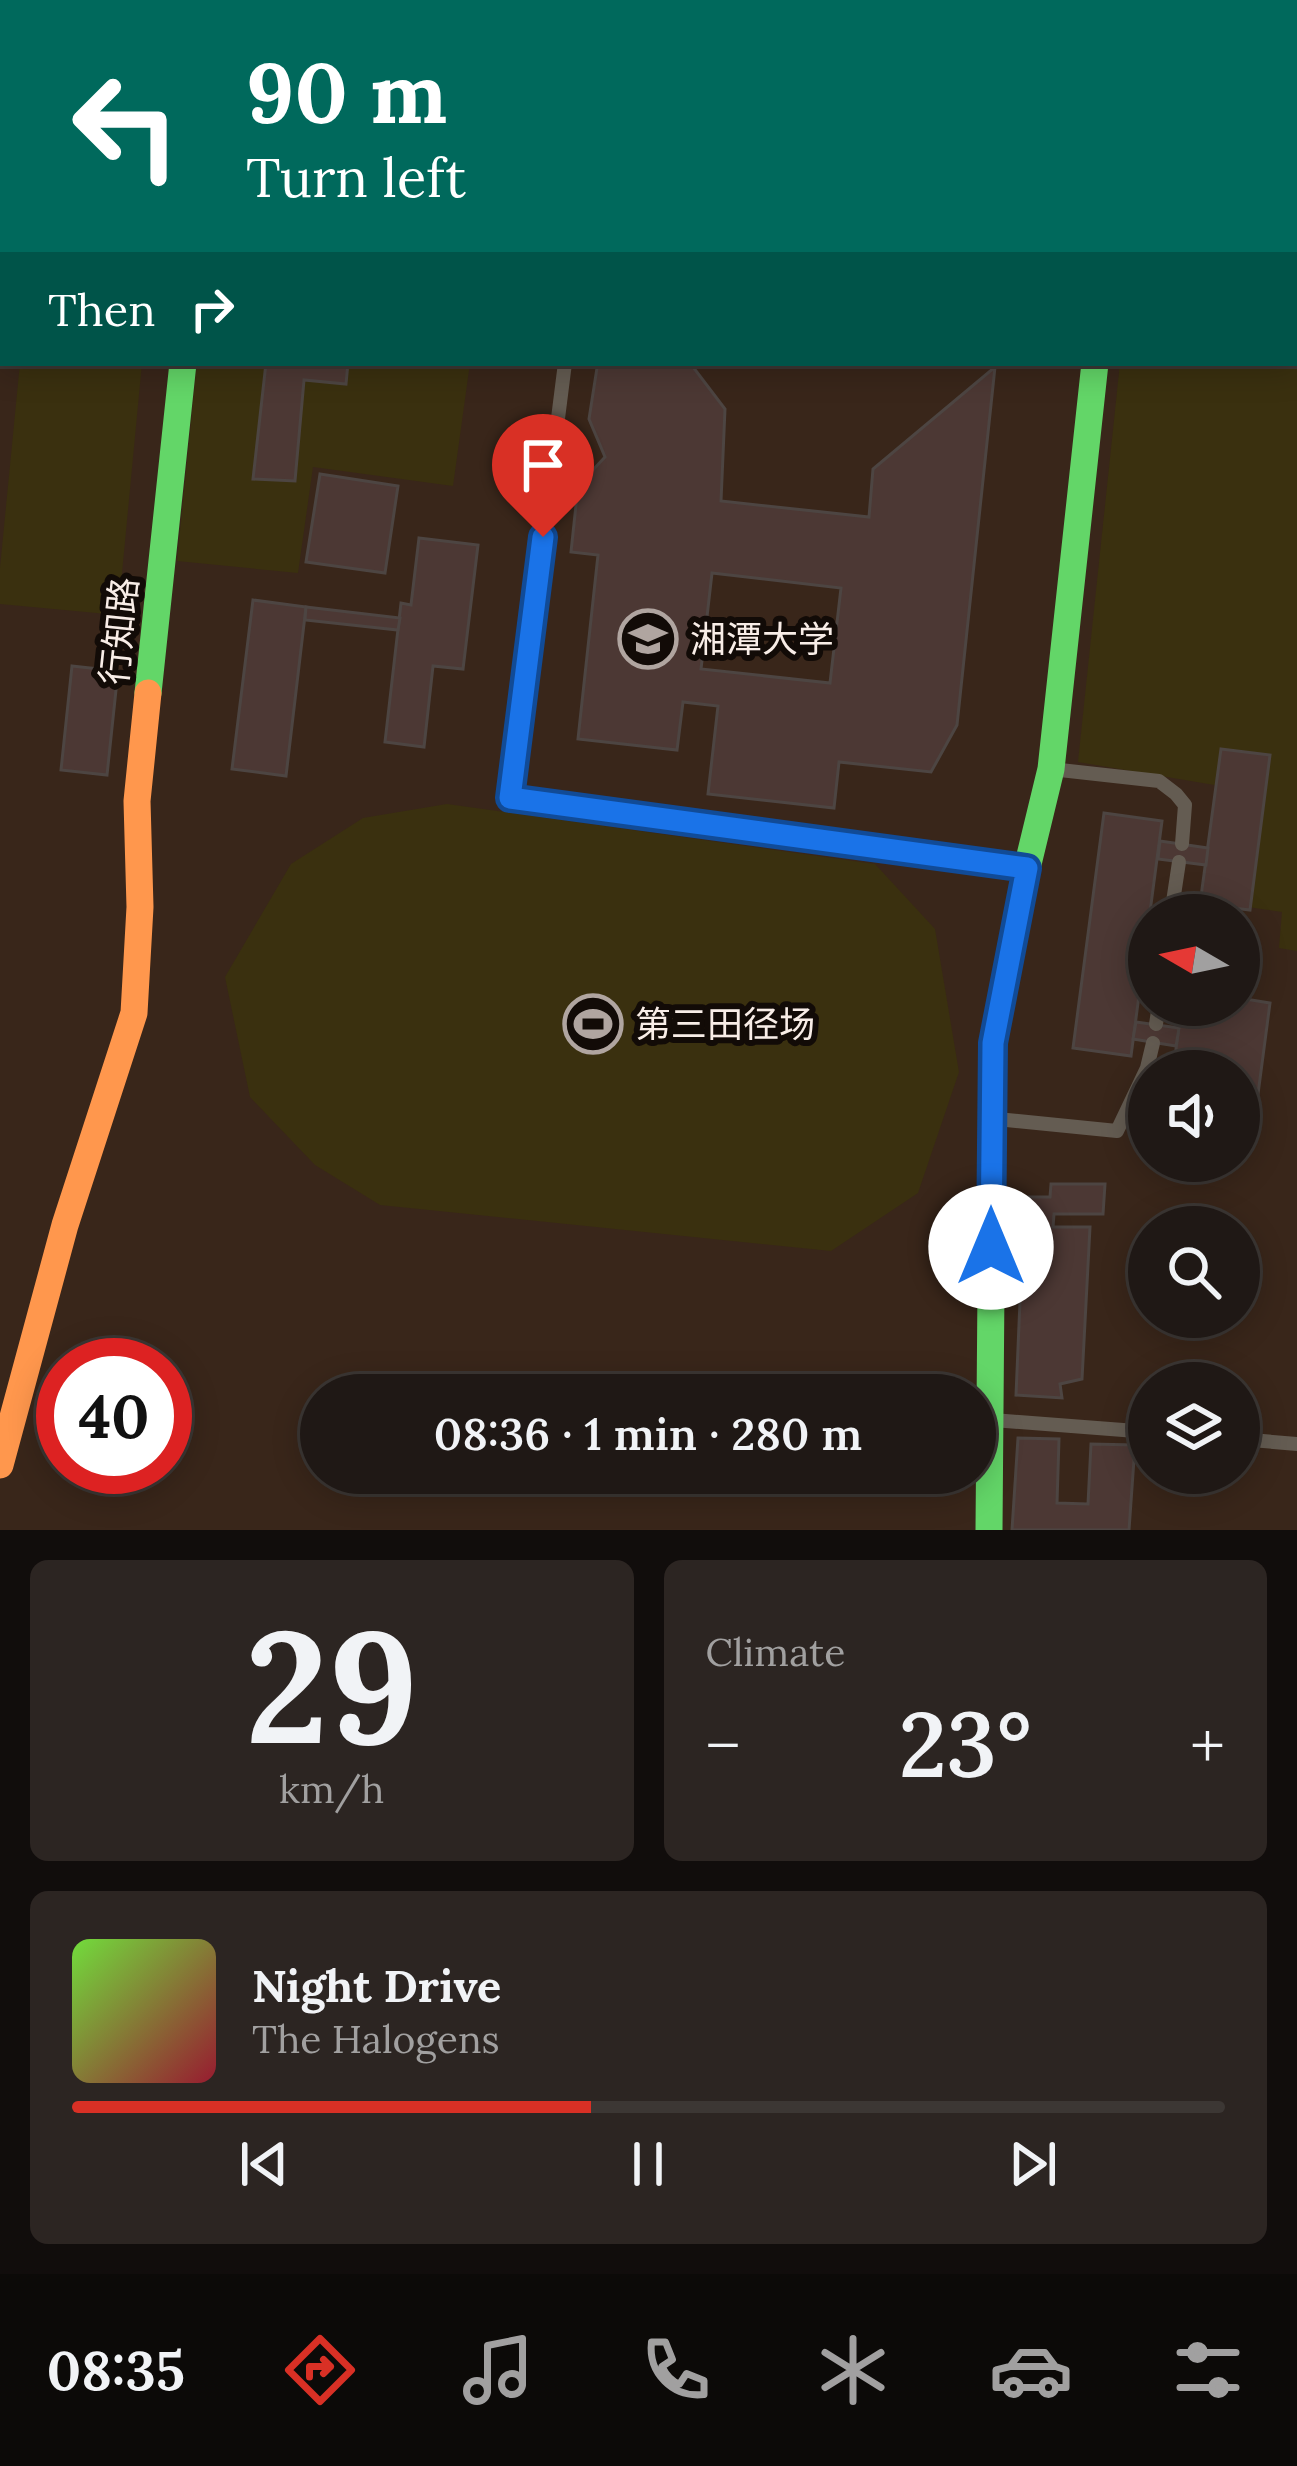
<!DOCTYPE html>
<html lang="en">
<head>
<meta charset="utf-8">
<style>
	:root { --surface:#1f1815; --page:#2c2522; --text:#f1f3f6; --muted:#a1a0a0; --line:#3c3734; --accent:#d93025 }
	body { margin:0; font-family:Lora,"Noto Sans SC",serif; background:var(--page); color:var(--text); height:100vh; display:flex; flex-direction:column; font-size:45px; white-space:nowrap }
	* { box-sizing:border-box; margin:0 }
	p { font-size:39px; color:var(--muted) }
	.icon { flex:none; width:66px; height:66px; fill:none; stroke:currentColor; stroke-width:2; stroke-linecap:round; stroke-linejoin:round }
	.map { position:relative; height:1530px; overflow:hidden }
	.details { display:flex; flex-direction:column; gap:30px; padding:30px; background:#110d0c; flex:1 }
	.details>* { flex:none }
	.banner { position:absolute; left:0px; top:0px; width:1299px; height:366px; box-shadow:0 6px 30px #0003,0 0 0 3px var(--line); background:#00695c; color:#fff; overflow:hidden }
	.needle { width:78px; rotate:279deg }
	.buttons { position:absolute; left:1128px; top:894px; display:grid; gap:24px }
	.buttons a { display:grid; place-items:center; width:132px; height:132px; border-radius:50%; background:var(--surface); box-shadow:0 6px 30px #0003,0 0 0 3px var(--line); font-size:60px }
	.speed { position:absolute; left:36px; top:1338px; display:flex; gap:24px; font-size:60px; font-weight:700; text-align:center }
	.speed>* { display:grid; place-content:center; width:156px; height:156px; border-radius:50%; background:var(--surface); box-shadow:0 6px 30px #0003,0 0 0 3px var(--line); line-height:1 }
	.speed .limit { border:18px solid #d22; background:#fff; color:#111 }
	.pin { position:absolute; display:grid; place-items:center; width:102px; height:102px; color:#fff; margin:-123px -51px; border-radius:50% 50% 50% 0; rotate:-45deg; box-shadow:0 0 12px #0007 }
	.pin .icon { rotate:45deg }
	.me { position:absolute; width:132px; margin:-66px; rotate:0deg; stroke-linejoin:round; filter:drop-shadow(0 0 9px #0008) }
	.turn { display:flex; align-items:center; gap:42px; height:252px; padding:0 48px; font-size:54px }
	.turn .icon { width:156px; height:156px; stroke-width:2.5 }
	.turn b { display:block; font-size:84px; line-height:102px }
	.then { display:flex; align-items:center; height:114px; padding:0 48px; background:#0003; gap:24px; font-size:45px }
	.big { font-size:90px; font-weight:600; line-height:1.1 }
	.details .widget { flex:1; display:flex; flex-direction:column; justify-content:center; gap:18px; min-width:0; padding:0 42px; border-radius:18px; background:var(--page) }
	.details .dial { align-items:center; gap:0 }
	.dial b { font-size:156px; line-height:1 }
	.song { display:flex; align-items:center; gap:36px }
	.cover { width:144px; height:144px; border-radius:18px; background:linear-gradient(135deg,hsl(100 70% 55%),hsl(350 70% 35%)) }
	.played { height:12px; border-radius:6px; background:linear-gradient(90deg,var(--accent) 45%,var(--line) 45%) }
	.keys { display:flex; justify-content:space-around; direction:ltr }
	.heat { display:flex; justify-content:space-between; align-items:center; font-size:66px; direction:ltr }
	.details .tiles { flex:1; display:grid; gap:30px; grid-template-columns:1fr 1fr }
	.widget:last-child { grid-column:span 2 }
	.trip { position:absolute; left:300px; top:1374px; width:696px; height:120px; border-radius:60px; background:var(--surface); box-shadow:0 6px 30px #0003,0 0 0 3px var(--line); font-weight:600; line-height:120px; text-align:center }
	.tab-bar { display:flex; height:192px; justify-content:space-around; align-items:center; background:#0c0a08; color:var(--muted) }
	.tab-bar .icon { width:84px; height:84px }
	.tab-bar .on { color:var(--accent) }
	.tab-bar b { font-size:54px; color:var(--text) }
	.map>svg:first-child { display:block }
</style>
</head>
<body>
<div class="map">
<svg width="1297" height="1530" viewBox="0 0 1297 1530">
	<rect width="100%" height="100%" fill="#29201c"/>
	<path fill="#39261a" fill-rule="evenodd" d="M0 0H1297V1530H0ZM3 3H1296V363H3ZM1149 915H1239V1005H1149ZM1149 1071H1239V1161H1149ZM1149 1227H1239V1317H1149ZM63 1365H165V1467H63ZM1149 1383H1239V1473H1149ZM321 1395H975V1473H321Z"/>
	<g fill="#3a300f">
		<polygon points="234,0 481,0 483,3 233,3"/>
		<rect x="643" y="0" width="450" height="3"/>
		<polygon points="1209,0 1297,0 1297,307 1296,3 1208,3"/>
		<polygon points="20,363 142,363 118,615 0,604 0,568"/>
		<polygon points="197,363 470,363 453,486 313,467 298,573 177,561"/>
		<polygon points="1120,363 1267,363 1297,367 1297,951 1279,948 1282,912 1234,905 1250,791 1078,762"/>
		<polygon points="447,804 875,864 935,929 959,1072 918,1193 831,1251 380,1205 315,1165 250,1097 225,977 291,864 363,818"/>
	</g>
	<g fill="#4c3834" stroke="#4d4542" stroke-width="3" fill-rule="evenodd">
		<polygon points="0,0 43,0 43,3 3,3 3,294 0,294"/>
		<polygon points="121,0 183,0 183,3 120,3"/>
		<polygon points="266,363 348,363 346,384 304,380 295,481 253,479"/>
		<path d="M606 363H690L725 409 721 501 869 517 873 469 995 367 957 725 931 772 839 762 834 808 708 794 718 706 683 702 677 750 578 739 598 555 571 552 578 486 605 457 589 419 597 368ZM712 573 841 588 830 683 701 669Z"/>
		<polygon points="320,474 398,486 385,573 306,562"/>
		<polygon points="419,538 478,545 463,669 433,666 424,747 385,742 401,603 411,605"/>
		<polygon points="253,600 306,607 286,776 232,769"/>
		<polygon points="306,607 400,618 398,630 305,620"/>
		<polygon points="72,666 118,671 107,775 61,770"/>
		<polygon points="1221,749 1270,755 1250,910 1200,904"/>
		<polygon points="1104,813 1162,821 1131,1056 1073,1048"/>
		<polygon points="1160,841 1208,848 1206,865 1158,859"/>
		<polygon points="1239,998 1270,1003 1251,1147 1239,1145 1239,1071 1173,1071 1182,1005 1239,1005"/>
		<polygon points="1136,1022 1179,1028 1176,1046 1133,1039"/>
		<polygon points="1051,1184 1105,1184 1103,1214 1054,1214 1053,1227 1090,1227 1082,1379 1060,1384 1062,1398 1016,1395 1023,1231 1014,1230 1016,1197 1050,1197"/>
		<polygon points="1018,1438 1059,1439 1057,1503 1088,1504 1091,1444 1135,1445 1129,1530 1012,1530"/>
	</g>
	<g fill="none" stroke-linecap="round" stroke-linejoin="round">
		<g stroke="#645c52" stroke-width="14">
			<polyline points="1110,0 1111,3"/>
			<polyline points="1184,3 1186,0"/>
			<polyline points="565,363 510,798 1027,868"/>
			<polyline points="1051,769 1159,781 1176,794 1185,805 1182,844"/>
			<polyline points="1171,915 1179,862"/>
			<polyline points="1156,1024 1159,1005"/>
			<polyline points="997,1119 1117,1131 1147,1068 1153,1043"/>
			<polyline points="993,1420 1149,1432"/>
			<polyline points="1239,1439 1297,1444"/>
		</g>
		<g stroke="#645c52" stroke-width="27">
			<polyline points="220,3 220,0"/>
			<polyline points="610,3 611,0"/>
			<polyline points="1296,343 1297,343"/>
		</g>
		<g stroke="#63d668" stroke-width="27">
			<polyline points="148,693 183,363"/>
			<polyline points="989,1530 993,1043 1027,868 1051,769 1095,363"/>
		</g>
		<polyline stroke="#ff974d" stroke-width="27" points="0,1465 65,1225 134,1013 140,907 137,801 148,693"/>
	</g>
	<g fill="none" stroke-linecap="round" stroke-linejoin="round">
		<g stroke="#114b97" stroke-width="30">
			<polyline id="route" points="543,537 510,798 1027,868 993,1043 991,1247"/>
		</g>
		<use href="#route" stroke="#1a73e8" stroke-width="21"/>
	</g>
	<defs>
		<g id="university-ring" transform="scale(3)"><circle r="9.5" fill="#120b07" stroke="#b0a5a0" stroke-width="1.5"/><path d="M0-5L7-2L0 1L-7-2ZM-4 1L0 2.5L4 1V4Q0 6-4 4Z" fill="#b0a5a0"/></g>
		<g id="stadium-ring" transform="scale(3)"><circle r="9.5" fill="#120b07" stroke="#b0a5a0" stroke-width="1.5"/><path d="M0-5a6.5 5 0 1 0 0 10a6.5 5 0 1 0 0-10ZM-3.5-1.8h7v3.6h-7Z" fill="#b0a5a0"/></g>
	</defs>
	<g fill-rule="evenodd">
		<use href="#university-ring" x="648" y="639"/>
		<use href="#stadium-ring" x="593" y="1024"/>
	</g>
	<g text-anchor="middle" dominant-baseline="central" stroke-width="12" stroke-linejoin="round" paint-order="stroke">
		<g font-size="36" fill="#f8ede7" stroke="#120b07">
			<text transform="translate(119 631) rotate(-84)">行知路</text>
		</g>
		<g font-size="36" fill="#f8ede7" stroke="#120b07" text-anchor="start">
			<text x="690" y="639">湘潭大学</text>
			<text x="635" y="1024">第三田径场</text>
		</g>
	</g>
</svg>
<div class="buttons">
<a><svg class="needle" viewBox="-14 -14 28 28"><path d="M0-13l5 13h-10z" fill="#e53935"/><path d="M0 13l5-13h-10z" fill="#a1a0a0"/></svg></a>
<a><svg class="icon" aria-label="sound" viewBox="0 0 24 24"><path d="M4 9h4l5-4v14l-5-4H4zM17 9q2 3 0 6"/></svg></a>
<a><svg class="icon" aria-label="search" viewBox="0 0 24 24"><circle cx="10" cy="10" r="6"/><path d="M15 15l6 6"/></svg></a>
<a><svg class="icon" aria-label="layers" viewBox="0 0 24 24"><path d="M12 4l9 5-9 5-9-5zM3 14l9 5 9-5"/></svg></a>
</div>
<div class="speed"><div class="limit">40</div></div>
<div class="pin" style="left:543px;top:537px;background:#d93025"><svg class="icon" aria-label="arrive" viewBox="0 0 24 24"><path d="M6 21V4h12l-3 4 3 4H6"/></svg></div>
<svg class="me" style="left:991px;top:1247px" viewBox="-20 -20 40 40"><circle r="19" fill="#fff"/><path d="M0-13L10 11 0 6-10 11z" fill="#1a73e8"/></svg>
<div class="trip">08:36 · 1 min · 280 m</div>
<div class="banner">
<div class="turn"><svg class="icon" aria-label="left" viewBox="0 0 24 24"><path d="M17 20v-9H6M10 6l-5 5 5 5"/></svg><div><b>90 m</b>Turn left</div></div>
<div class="then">Then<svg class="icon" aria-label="right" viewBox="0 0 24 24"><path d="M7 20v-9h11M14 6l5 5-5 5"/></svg></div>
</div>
</div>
<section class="details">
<div class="tiles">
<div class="widget dial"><b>29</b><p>km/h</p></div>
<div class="widget"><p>Climate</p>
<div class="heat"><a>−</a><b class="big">23°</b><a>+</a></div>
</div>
<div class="widget">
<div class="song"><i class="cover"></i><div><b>Night Drive</b><p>The Halogens</p></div></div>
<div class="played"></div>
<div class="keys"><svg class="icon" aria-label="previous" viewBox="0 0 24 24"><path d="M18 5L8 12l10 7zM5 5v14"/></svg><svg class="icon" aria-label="pause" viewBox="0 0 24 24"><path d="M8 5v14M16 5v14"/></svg><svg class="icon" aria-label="next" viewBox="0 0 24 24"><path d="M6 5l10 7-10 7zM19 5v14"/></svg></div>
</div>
</div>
</section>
<nav class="tab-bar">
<b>08:35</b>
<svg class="icon on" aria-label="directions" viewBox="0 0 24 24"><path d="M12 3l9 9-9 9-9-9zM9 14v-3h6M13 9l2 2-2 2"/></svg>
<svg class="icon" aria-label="music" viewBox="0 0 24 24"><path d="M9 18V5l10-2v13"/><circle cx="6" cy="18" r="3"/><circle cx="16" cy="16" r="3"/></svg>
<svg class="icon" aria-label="phone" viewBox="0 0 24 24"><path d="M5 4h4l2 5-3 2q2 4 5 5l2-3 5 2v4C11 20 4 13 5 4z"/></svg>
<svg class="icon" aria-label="climate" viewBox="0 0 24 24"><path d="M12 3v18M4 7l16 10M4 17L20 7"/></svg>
<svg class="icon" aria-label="car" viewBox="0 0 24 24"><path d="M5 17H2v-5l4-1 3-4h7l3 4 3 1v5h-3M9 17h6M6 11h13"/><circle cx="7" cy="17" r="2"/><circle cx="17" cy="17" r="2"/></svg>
<svg class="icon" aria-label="filters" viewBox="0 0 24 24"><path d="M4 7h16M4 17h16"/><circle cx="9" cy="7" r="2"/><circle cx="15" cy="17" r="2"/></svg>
</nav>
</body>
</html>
